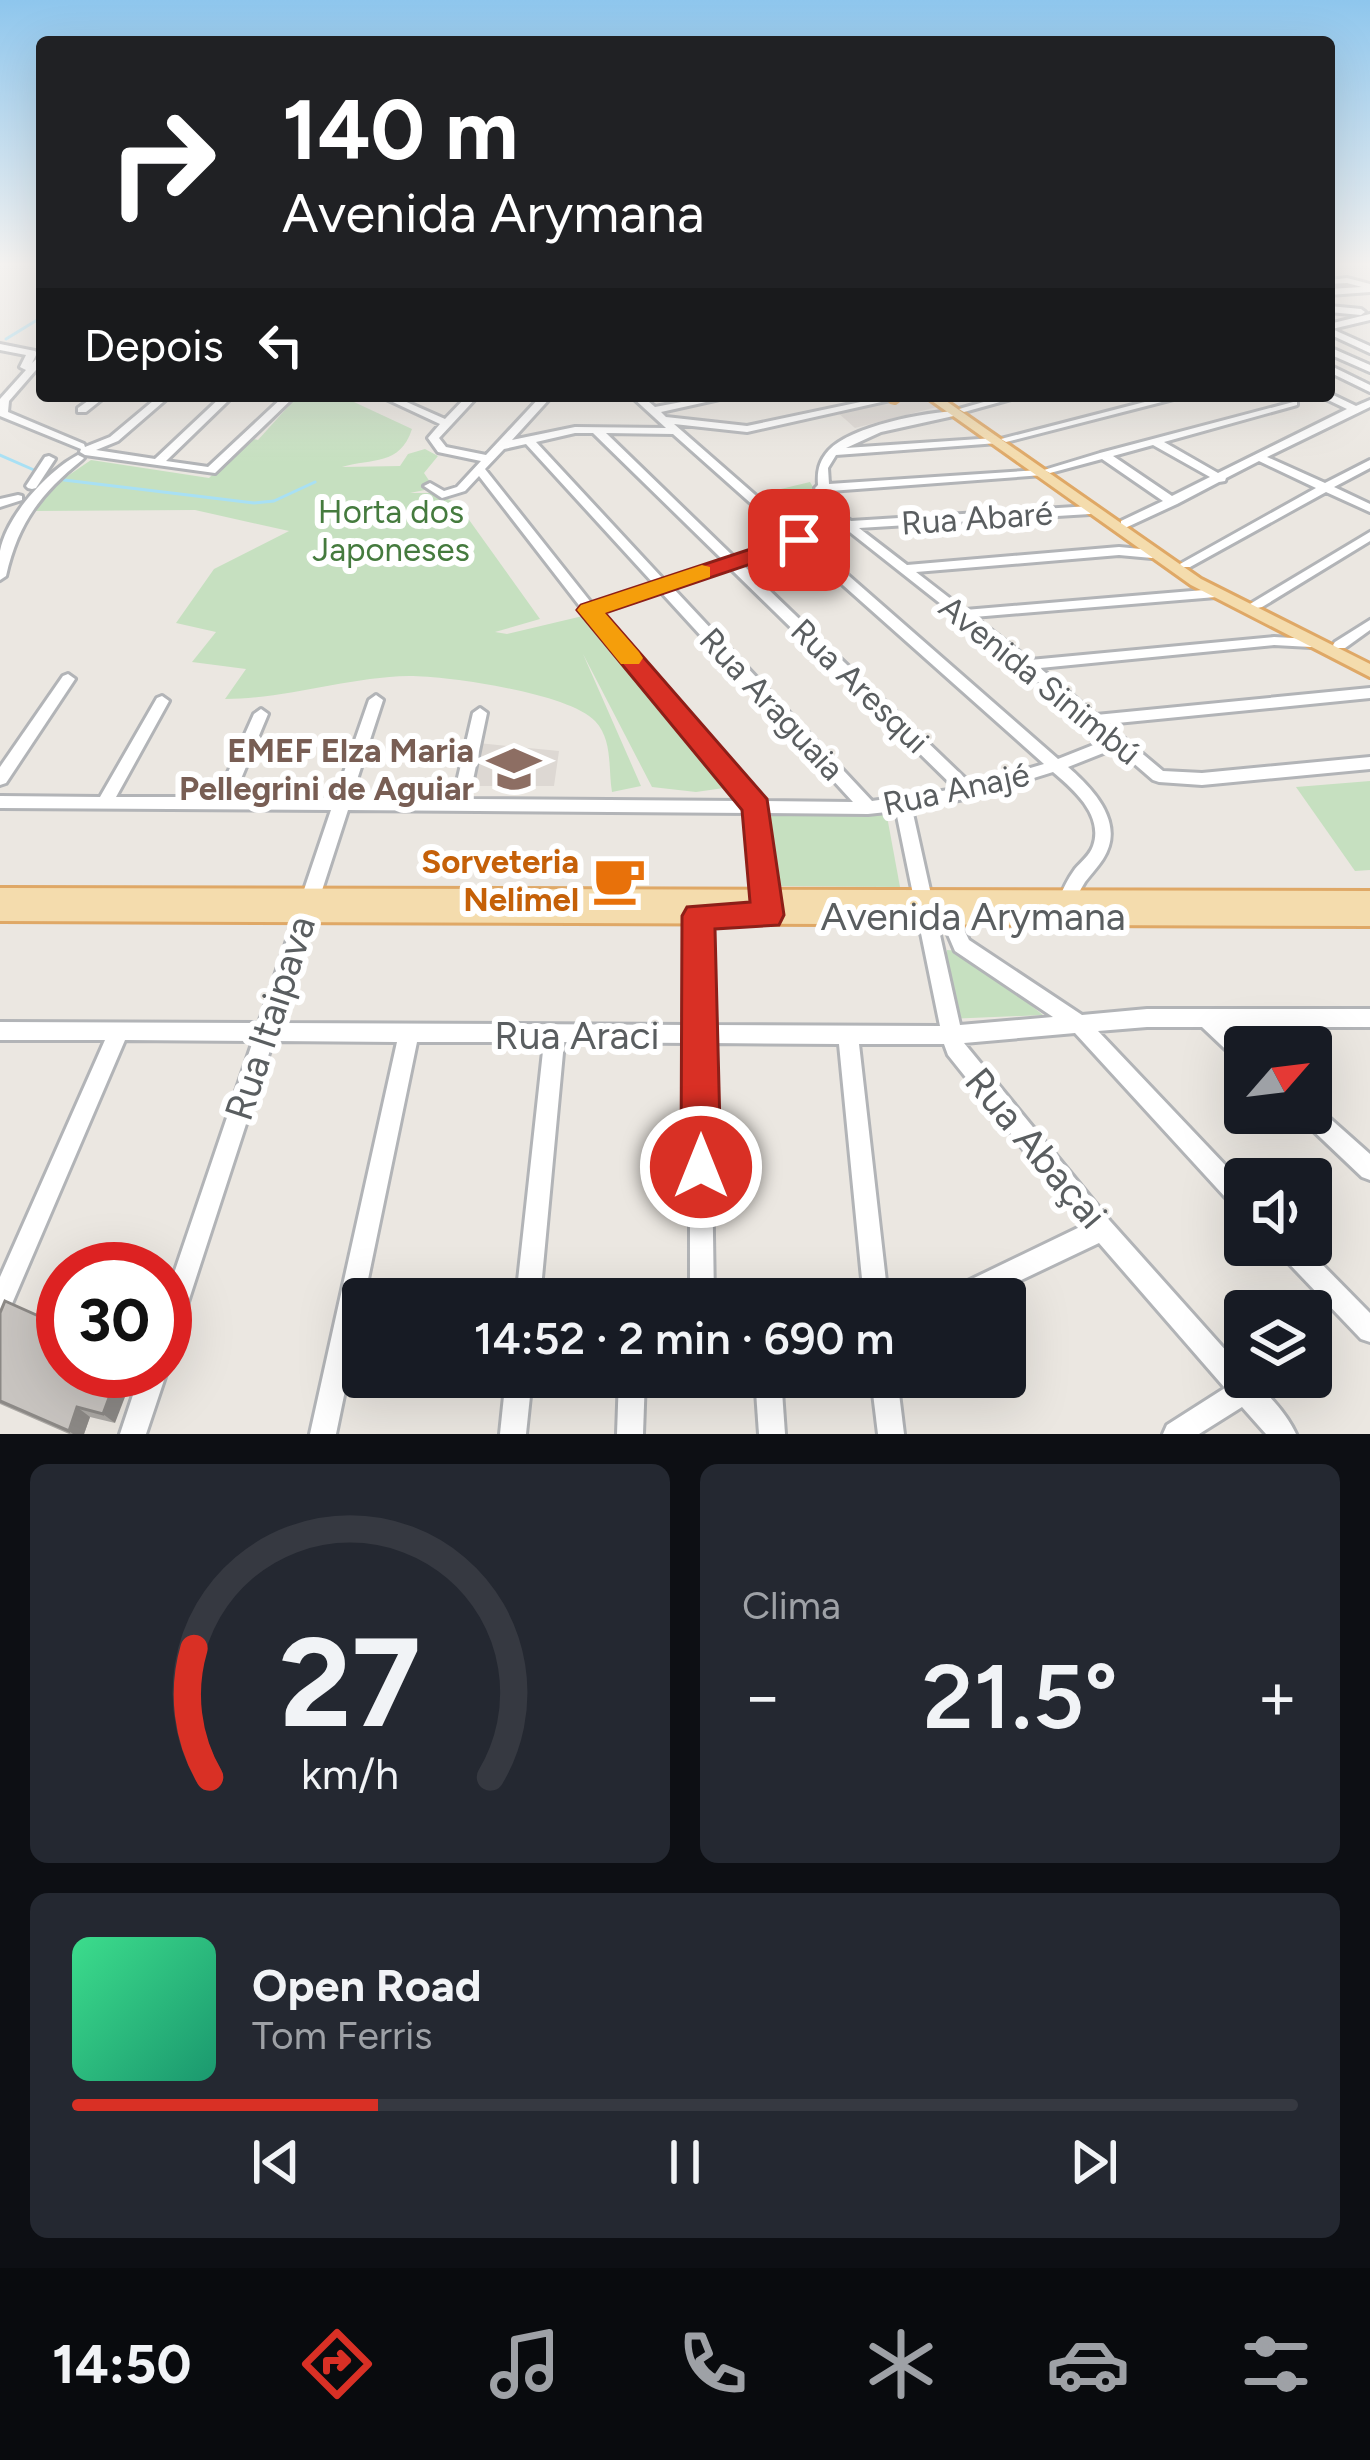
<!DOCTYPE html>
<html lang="pt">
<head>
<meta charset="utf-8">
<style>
	:root { --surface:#171b24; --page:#242831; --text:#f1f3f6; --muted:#9ea1a6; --line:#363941; --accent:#d93025 }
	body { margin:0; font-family:Figtree,sans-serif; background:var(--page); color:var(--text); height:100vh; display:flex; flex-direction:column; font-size:45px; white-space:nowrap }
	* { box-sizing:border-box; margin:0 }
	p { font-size:39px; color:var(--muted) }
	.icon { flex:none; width:66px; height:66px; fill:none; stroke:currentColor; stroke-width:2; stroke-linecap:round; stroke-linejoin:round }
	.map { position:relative; height:1434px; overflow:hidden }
	.sheet { display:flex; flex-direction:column; gap:30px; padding:30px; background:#0d0f14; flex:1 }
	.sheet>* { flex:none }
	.hud { position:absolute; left:36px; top:36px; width:1299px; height:366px; border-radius:12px; box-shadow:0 12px 48px #0002; background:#202124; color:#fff; overflow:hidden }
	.needle { width:78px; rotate:62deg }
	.tools { position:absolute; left:1224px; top:1026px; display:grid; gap:24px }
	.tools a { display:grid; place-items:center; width:108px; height:108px; border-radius:12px; background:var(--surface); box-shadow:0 12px 48px #0002; font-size:60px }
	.speed { position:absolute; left:36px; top:1242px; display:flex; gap:24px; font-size:60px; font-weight:700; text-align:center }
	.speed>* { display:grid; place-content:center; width:156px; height:156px; border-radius:50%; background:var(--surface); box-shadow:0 12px 48px #0002; line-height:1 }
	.speed .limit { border:18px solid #d22; background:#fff; color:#111 }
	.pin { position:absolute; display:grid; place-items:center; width:102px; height:102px; color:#fff; margin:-51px; border-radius:24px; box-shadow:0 6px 18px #0006 }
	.me { position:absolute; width:132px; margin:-66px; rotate:0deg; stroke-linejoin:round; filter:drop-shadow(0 0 9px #0008) }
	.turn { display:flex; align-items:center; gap:42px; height:252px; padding:0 48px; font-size:54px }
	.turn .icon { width:156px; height:156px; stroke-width:2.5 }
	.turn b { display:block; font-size:84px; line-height:102px }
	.then { display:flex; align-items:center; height:114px; padding:0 48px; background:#0003; gap:24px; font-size:45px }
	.big { font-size:90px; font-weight:600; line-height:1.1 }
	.sheet .tile { flex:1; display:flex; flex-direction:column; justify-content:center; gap:18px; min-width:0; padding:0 42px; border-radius:18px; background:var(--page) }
	.sheet .dial { align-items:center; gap:0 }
	.dial svg { height:312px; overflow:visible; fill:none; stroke:var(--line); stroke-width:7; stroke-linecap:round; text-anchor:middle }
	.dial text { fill:var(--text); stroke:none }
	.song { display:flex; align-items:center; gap:36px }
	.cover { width:144px; height:144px; border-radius:18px; background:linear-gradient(135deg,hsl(150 70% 55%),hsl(160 70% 35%)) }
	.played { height:12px; border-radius:6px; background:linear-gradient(90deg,var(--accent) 25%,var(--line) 25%) }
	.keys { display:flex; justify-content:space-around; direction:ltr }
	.heat { display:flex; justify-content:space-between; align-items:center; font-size:66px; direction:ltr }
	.sheet .tiles { flex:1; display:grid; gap:30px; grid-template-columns:1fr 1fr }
	.tile:last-child { grid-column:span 2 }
	.trip { position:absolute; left:342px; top:1278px; width:684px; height:120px; border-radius:12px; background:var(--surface); box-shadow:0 12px 48px #0002; font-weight:600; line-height:120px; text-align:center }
	.tab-bar { display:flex; height:192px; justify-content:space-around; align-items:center; background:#090b0e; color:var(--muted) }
	.tab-bar .icon { width:84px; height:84px }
	.tab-bar .current { color:var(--accent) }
	.tab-bar b { font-size:54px; color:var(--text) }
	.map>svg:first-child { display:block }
</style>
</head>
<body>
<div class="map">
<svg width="1370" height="1434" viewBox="0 0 1370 1434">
	<rect width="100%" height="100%" fill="#ebe7e1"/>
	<g fill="#ddd8d3">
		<polygon points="906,396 923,396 937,407 855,428 836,411"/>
		<polygon points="478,743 559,751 554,786 466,786"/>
	</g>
	<g fill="#c6e0c0">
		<path d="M308 396H341L412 429C400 466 372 458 342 467L400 466 408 454 425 449 438 456 424 473 434 488 410 493H433L457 503 540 619 495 632 507 634 587 615 731 787 696 792 652 787 583 654 641 786 612 792C608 768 613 740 595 721 569 693 448 676 409 676 347 677 287 699 225 699L246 669 192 662 216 632 176 623 214 569 289 531 195 510 33 511 50 488 91 460 209 478 250 438 258 440 295 399Z"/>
		<polygon points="810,482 835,525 795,537 752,496"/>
		<polygon points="1370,781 1370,870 1355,871 1296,787"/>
		<polygon points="770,811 886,811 900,887 781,886 773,870"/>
		<polygon points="947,950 963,951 1043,1015 947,1019"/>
	</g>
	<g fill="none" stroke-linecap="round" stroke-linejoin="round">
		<g stroke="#a8e0f4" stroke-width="3">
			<polyline points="6,339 42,317"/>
			<polyline points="0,455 34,470"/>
			<polyline points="64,480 254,503 274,501 315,482"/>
		</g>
		<g stroke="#b2b4b7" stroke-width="6">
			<g id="minor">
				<polygon points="1347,278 1370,284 1370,292 1329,295 1329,289 1362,287 1347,283 1329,284 1329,280"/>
				<polygon points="1329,306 1361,309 1365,312 1361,315 1329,312"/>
				<polygon points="1370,314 1370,320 1332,329 1370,346 1370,353 1329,334 1329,324"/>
				<polygon points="0,344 35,351 37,353 32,363 42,354 42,363 9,401 8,412 84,444 85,447 110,437 159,396 170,396 118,441 96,450 155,459 222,396 233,396 166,461 208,467 284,396 295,396 215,473 85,455 80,452 81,449 0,416 0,399 26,370 20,367 26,355 0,350"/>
				<polygon points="1329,347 1370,365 1370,372 1329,354"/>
				<polygon points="1329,365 1370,385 1370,392 1329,372"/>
				<path d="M1329 393 1356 406 1370 400V407L1267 457 1325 483 1370 460V468L1334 487 1370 504V512L1326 492 1190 567H1182L1180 564 1316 488 1259 461 1226 478 1225 481 1219 482 1177 504 1125 528 1121 527V521L1163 501 1102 459 1050 473 1044 470 1100 453 1297 401V405L1164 442 1218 473 1347 409 1324 398 1323 396H1329ZM1153 445 1210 477 1172 496 1113 456Z"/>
				<polygon points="95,396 106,396 86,412 78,412 78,408"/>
				<path d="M380 396H393L445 419 467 396H478L439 438 446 447 486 455 541 396H552L512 440 575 427 666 428 631 396H642L655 407 713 396H733L661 412 666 417 747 426 889 396H908L747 432 674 424 802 536 839 524 815 488 818 485C817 471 819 461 829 450 852 426 925 412 958 411V415L881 432 846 448 994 438 998 439V443L836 455 828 468 829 484 1039 470 1043 471V475L830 491 844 516 851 521 1090 506 1096 510 1090 514 859 528 907 565 1119 547 1152 550 1158 554 1152 558 1119 555 916 572 965 610 1216 589 1223 593 1216 597 974 617 1030 660 1274 637 1311 639 1318 643 1311 647 1274 645 1040 668 1096 715 1370 688V698L1107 724 1163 771 1202 773 1370 757V769L1202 785 1159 782 1153 780 1116 748 1068 767C1093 789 1126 823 1103 859 1098 867 1091 874 1085 882 1079 891 1076 900 1072 909L1066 911 1060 909 1057 904C1062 891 1067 880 1075 869 1081 862 1090 855 1093 846 1104 815 1073 789 1053 772L969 798 912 809 960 1025 1053 1017 955 951 940 916 943 911 949 909 955 911 969 940 1082 1015 1147 1009H1370V1027H1229L1252 1047H1245V1063L1238 1061 1202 1027H1147L1098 1031 1245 1186V1213L1237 1210 1075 1033 964 1043 1110 1221 1245 1372V1377C1263 1386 1287 1414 1296 1434H1266L1242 1407 1199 1434H1163L1167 1425 1225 1388 1099 1243 981 1299H943L947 1291 1084 1225 948 1055 944 1044H859L888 1299H864L839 1044 710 1043 714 1299H690V1043L564 1042 540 1299H516L544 1042H417L336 1434H310L397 1042 273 1041 177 1336 174 1345 165 1348V1300L253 1041 125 1040 8 1313 0 1317V1277L105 1040H0V1022L259 1023 331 810 0 808V796L100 797 157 698 162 696 169 701 116 797H217L254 714 261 709 268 714 233 798H335L369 700 376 695 383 700 351 798 453 799 473 713 480 708 487 713 469 799 743 801 585 613 479 476 465 491 442 498 424 486 430 483 444 491 457 487 481 461 438 452 428 438 440 424ZM575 433H593L724 561 665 581 536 442ZM606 433 673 434 791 539 735 558ZM526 444 654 584 593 605 485 469 504 449ZM846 529 1022 668 1106 740 1058 759 809 541ZM798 545 1044 764 972 785 742 564ZM730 568 956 789 872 801 672 587ZM660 591 853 802 761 801 599 612ZM348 810 749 813 758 907 761 912 767 914 773 912 776 907 766 813 868 814 896 811 940 1026 710 1025 708 906 705 901 699 899 693 901 690 906V1025L279 1023Z"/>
				<polygon points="1005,396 1022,396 964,412 959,409"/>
				<polygon points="1168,396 1185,396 1006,442 1001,439"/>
				<path d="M78 455 84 458 82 460C40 494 18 523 6 576L0 580C0 571 0 560 0 551 7 515 48 471 78 455Z"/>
				<polygon points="49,456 55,459 36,488 32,489 28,488 26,486 45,457"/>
				<polygon points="18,495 22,496 22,500 0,507 0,499"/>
				<polygon points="1370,532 1370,541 1262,607 1257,608 1250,604"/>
				<polygon points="1370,620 1370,630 1345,648 1335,648 1333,645 1335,642"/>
				<polygon points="68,674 75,679 6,783 0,785 0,767 63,676"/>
				<polygon points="1311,1104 1316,1106 1370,1154 1370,1180 1362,1177 1302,1120 1298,1113 1311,1113"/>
				<polygon points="1275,1245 1303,1245 1370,1313 1370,1342 1361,1339 1279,1253"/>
				<polygon points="165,1367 167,1371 146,1434 120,1434 141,1371 165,1371"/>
				<polygon points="506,1377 532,1377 526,1434 500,1434"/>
				<polygon points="619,1377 645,1377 643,1434 617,1434"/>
				<polygon points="755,1377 781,1377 785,1434 759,1434"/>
				<polygon points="871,1377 897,1377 904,1434 878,1434"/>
			</g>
		</g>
		<g stroke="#dfa866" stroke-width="6">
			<g id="major">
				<polygon points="890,396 903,396 895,402 891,401"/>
				<polygon points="925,396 939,396 1201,579 1370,664 1370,677 1191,585"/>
				<polygon points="0,888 1370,891 1370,926 0,921"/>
			</g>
		</g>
		<use href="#minor" fill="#fff" fill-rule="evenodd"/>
		<use href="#major" fill="#f4dcad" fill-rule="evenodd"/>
	</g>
	<g fill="#aca9a5">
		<polygon points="639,875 639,883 610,884 610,880"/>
		<polygon points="0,1313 115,1423 90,1417 84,1434 69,1434 0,1404"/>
	</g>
	<g fill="#8c8986">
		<polygon points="119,1371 135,1371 115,1423 103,1414"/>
		<polygon points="77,1407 90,1417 84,1434 73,1434 69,1431"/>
	</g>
	<g fill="#c8c4c0" stroke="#8c8986" stroke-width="3">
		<polygon points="612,872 639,875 639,879 610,880"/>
		<polygon points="5,1301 63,1327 63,1371 119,1371 103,1414 77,1407 69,1431 0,1401 0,1313"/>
	</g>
	<linearGradient id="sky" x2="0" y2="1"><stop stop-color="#8ec6ed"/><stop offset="0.57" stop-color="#f6f4f2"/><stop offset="1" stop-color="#f6f4f2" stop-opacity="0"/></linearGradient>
	<rect width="1370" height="463" fill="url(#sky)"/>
	<polygon fill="#d93025" stroke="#8d1f18" stroke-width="3" points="799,533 810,540 807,545 605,613 767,799 784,915 779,925 715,929 721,1167 715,1181 701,1187 687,1181 681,1167 682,916 687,907 750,902 742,810 577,610 581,605"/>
	<polygon fill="#f59e0b" points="702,565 710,567 710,577 605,613 639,652 643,658 639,664 621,664 577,610 581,605"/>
	<defs>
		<g id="school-bare" transform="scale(4.14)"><path d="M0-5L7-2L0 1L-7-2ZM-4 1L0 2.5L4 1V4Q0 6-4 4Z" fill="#8d6e63" stroke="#fff" stroke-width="2.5" paint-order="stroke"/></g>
		<g id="cafe-bare" transform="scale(4.14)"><path d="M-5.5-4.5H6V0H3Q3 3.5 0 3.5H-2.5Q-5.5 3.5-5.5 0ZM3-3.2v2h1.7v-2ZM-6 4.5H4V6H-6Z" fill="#e8710a" stroke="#fff" stroke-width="2.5" paint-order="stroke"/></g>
	</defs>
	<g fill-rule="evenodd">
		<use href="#school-bare" x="514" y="769"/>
		<use href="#cafe-bare" x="619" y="880"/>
	</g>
	<g text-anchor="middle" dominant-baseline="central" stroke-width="12" stroke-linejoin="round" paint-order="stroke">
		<g font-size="33" fill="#457b3e" stroke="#fff">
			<text x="391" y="511">Horta dos<tspan x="391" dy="38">Japoneses</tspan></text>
		</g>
		<g font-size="33" fill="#5a5e60" stroke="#fff">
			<text transform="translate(977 518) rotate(-4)">Rua Abaré</text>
			<text transform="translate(1040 680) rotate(39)">Avenida Sinimbú</text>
			<text transform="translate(860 686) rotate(44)">Rua Aresqui</text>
			<text transform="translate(772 704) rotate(47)">Rua Araguaia</text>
			<text transform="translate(956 789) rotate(-12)">Rua Anajé</text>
		</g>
		<g font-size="33" font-weight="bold" fill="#785e54" stroke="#fff" text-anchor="end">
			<text x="474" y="750">EMEF Elza Maria<tspan x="474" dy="38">Pellegrini de Aguiar</tspan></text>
		</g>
		<g font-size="33" font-weight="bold" fill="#c56008" stroke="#fff" text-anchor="end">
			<text x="579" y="861">Sorveteria<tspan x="579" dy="38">Nelimel</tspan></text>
		</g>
		<g font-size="39" fill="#5a5e60" stroke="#fff">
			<text x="973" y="916">Avenida Arymana</text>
			<text transform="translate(270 1018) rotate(-72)">Rua Itaipava</text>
			<text x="577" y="1035">Rua Araci</text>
			<text transform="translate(1036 1148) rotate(50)">Rua Abaçai</text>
		</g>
	</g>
</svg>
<div class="tools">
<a><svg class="needle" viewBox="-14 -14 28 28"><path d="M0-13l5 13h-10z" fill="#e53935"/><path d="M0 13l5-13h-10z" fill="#9ea1a6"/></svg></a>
<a><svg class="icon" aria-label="sound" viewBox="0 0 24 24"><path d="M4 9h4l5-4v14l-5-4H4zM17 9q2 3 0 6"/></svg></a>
<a><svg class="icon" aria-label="layers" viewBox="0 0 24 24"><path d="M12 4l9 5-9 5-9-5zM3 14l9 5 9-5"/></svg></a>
</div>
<div class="speed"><div class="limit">30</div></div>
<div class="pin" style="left:799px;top:540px;background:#d93025"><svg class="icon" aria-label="arrive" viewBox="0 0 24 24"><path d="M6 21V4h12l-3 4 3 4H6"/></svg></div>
<svg class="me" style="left:701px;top:1167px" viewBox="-20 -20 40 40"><circle r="17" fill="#d93025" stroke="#fff" stroke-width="3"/><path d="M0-11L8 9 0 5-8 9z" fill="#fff"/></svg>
<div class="trip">14:52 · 2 min · 690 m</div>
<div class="hud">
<div class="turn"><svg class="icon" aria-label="right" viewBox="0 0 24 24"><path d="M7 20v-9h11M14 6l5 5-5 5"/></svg><div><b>140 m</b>Avenida Arymana</div></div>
<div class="then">Depois<svg class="icon" aria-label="left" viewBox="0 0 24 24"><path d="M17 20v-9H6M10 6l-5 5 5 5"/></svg></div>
</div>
</div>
<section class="sheet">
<div class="tiles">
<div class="tile dial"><svg viewBox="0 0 100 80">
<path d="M14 69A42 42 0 1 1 86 69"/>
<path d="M14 69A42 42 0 0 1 10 36" stroke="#d93025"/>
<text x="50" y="56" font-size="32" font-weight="700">27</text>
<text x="50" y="72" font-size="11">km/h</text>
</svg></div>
<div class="tile"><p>Clima</p>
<div class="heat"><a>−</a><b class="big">21.5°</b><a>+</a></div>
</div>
<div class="tile">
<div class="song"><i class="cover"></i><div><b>Open Road</b><p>Tom Ferris</p></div></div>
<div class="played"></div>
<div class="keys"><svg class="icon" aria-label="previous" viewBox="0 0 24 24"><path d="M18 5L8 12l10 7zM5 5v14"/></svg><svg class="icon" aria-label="pause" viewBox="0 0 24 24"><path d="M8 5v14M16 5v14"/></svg><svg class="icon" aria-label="next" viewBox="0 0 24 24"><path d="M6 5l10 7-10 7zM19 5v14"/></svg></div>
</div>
</div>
</section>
<nav class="tab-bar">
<b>14:50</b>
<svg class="icon current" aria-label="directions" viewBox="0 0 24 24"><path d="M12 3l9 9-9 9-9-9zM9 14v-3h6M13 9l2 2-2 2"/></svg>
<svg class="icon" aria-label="music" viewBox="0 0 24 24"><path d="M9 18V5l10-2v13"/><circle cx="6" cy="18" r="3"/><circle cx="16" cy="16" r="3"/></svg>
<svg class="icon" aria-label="phone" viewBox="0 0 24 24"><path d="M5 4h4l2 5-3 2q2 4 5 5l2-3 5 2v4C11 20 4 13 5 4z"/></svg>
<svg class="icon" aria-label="climate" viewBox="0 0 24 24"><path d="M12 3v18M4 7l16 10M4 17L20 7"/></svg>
<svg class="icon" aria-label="car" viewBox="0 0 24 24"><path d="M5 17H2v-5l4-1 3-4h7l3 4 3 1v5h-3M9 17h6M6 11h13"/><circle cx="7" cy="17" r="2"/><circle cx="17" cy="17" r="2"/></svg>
<svg class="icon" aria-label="filters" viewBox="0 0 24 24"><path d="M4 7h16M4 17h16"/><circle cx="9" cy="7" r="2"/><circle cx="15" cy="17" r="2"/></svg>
</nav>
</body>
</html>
